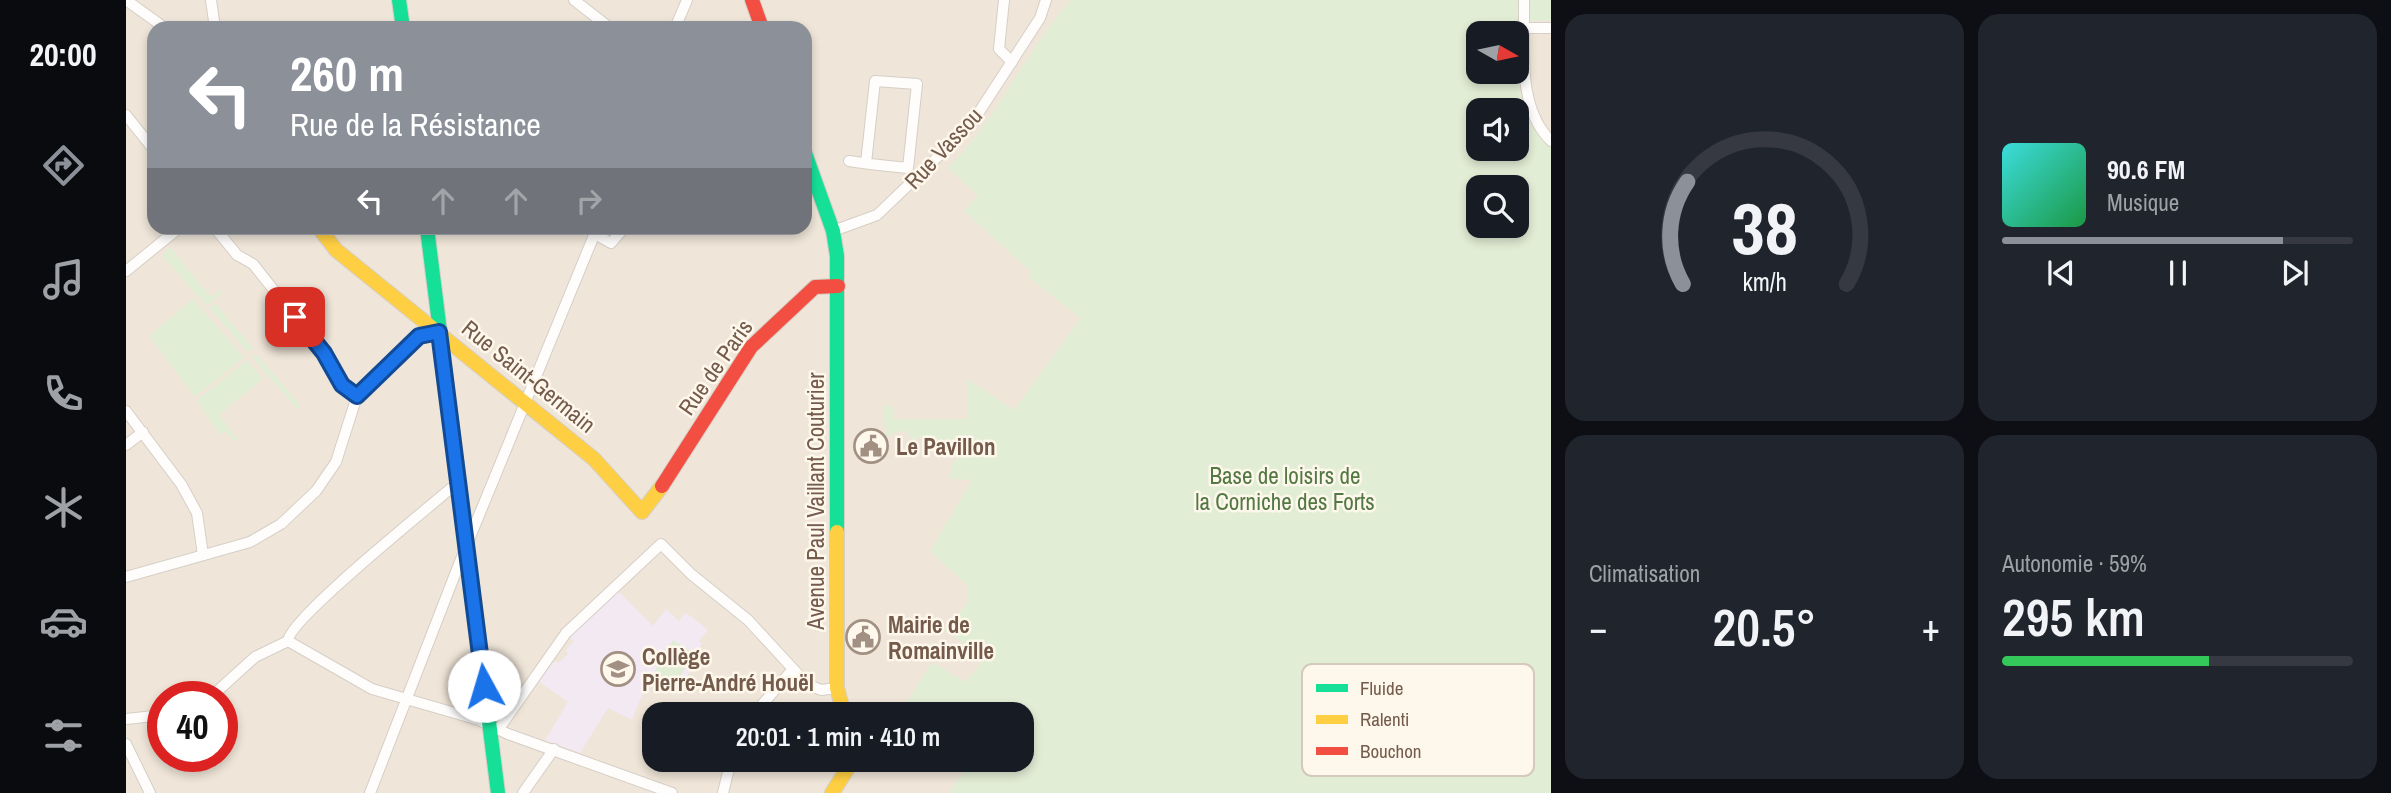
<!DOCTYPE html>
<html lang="fr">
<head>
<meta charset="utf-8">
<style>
	:root { --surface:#171b24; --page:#20242c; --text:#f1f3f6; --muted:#9ea1a6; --line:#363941; --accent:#8c9099 }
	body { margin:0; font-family:"Archivo Narrow",sans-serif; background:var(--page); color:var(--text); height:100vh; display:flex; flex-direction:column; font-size:26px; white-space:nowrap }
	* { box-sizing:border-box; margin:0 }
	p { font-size:23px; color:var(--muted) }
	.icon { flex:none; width:38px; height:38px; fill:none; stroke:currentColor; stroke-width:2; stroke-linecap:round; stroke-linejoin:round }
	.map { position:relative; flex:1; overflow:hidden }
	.sheet { display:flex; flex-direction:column; gap:14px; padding:14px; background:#0d0f14; width:840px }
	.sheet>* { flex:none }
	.hud { position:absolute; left:21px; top:21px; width:665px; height:214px; border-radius:21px; box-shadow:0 4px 10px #0003; background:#8c9099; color:#fff; overflow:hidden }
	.needle { width:46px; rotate:99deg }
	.buttons { position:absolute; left:1340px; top:21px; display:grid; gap:14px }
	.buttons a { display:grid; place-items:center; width:63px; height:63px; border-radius:14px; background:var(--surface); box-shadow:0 4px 10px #0003; font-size:35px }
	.speed { position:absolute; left:21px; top:681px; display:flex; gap:14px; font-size:35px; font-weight:700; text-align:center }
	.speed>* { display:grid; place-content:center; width:91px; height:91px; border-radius:50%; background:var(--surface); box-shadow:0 4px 10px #0003; line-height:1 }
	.speed .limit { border:10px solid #d22; background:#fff; color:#111 }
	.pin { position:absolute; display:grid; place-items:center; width:60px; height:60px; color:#fff; margin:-30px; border-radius:14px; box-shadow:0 4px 10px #0006 }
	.me { position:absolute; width:77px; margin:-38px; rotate:354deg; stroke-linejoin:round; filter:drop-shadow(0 0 5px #0008) }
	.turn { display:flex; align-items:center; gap:24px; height:147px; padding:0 28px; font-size:32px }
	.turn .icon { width:91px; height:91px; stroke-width:2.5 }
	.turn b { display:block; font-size:49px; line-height:60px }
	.lanes { display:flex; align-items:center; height:66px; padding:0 28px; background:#0003; justify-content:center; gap:35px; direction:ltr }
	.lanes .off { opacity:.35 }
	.big { font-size:52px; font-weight:600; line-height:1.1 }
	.sheet .widget { flex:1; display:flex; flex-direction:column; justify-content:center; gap:10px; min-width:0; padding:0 24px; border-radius:21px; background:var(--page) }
	.sheet .dial { align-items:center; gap:0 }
	.dial svg { height:182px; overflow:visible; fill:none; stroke:var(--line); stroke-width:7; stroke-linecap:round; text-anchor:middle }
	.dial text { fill:var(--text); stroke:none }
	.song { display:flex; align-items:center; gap:21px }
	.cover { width:84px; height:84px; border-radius:10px; background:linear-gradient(135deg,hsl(180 70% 55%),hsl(140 70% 35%)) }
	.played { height:7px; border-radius:4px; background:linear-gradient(90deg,var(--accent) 80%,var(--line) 80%) }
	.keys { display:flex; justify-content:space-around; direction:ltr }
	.heat { display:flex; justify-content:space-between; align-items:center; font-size:38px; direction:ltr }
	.charge { height:10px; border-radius:5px; background:linear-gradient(90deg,#34c759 59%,var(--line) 0) }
	.sheet .tiles { flex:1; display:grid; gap:14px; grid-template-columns:repeat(2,1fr) }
	.trip { position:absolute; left:516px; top:702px; width:392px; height:70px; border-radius:21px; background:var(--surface); box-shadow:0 4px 10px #0003; font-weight:600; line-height:70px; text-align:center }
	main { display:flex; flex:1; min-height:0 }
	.tabs { display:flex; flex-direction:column; width:126px; justify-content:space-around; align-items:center; background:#090b0e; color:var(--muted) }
	.tabs .icon { width:49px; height:49px }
	.tabs .active { color:var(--accent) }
	.tabs b { font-size:32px; color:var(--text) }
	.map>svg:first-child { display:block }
</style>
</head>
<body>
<main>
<nav class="tabs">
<b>20:00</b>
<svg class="icon active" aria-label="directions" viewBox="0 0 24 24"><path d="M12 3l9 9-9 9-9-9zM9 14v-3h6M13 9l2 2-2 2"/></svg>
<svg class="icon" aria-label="music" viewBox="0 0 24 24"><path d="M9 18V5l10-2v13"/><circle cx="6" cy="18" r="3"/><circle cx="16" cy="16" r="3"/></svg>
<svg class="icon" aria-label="phone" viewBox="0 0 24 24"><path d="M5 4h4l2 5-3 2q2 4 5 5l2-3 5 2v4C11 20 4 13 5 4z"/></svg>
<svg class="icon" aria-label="climate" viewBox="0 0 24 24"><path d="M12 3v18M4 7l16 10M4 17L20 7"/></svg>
<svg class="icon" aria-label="car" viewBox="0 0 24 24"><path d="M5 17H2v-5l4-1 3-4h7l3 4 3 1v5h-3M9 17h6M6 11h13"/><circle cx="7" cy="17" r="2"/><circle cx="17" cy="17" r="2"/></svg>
<svg class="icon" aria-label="filters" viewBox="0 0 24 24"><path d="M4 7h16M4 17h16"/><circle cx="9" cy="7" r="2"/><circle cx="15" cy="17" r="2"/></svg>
</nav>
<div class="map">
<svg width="1425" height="793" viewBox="0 0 1425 793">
	<rect width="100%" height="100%" fill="#f6f2ea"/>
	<path fill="#efe5d8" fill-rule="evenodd" d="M0 0H1425V793H0ZM28 28H679V228H28ZM1353 33H1391V72H1353ZM1353 110H1391V149H1353ZM1353 187H1391V226H1353ZM37 696H96V756H37ZM528 714H896V760H528Z"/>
	<polygon fill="#f3e9f2" points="492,591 527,626 540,609 553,621 559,613 565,616 582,630 573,641 576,644 553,695 524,676 506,720 482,708 454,753 419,740 442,702 412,681 425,662 433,662 442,654 440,650 448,642 443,636"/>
	<g fill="#e2edd5" fill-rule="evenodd">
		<path d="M945 0H1425V20L1393 22C1392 63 1387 121 1425 147V793H823L839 769 824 760H896V714H774L806 662 839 682 854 665 857 655 818 630 841 604V585L804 551 846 480 823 479 827 462 832 459V442L822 439 802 442 792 437 788 442 780 431 769 432 758 439 761 427H758L757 406H768V419H842L841 379 888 410 955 318 902 277 905 272 838 211 852 196 822 168C872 119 898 52 945 0ZM1353 33H1391V72H1353ZM1353 110H1391V149H1353ZM1353 187H1391V226H1353Z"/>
		<polygon points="44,247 85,297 95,290 97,292 81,306 36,256"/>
		<polygon points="67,299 118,357 69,397 23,336"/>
		<polygon points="89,303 127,348 122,352 83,308"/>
		<polygon points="130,355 134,358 175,406 171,409 126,357"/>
		<polygon points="121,360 137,379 93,415 112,439 108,442 100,431 94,436 71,400"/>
		<polygon points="547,640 568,653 547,688 526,676"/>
	</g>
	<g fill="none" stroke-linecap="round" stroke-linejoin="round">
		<g stroke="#d5cfc7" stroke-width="12">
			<g id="street">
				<polyline points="0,0 39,28"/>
				<polyline points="85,0 89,28"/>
				<polyline points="448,0 484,28"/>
				<polyline points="878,0 873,49 886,62"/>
				<path d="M1398 0C1399 45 1390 107 1425 141"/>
				<polyline points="549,28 561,0"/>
				<polyline points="1398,28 1425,28"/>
				<polyline points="0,115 28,150"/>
				<path d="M723 161C743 164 762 166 782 168L791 84 749 81 740 163"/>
				<polyline points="89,228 111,255 127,264 198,353 216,385 231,396"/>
				<polyline points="707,231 751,215 844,126 914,18 920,0"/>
				<polyline points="469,234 485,243 498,228"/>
				<polyline points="0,271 53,228"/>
				<polyline points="0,411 55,484 71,513 77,555"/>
				<polyline points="0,445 17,432"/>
				<polyline points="0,577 124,542 155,524 190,491 210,462 231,396 293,336 313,332"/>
				<path d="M162 641C162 620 300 510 324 489L334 488"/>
				<polyline points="86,696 129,657 162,641 246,689 353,720 382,734 546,793"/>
				<polyline points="628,714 667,669"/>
				<polyline points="0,719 37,715"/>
				<polyline points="372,730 440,633 535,544 565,574 622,620 681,684 695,690 711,688"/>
				<polyline points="0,744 24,793"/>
				<polyline points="244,793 333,564 471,228"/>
				<polyline points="397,793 428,749"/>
				<polyline points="597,793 605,760"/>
			</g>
		</g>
		<g stroke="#d6cfc6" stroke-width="16">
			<g id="fast">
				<polyline points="273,0 277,28"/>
				<polyline points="679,153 707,231 711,256 711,532"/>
				<polyline points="301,228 372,793"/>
			</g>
		</g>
		<g stroke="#d6cfc6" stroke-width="16">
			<g id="slow">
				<polyline points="193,228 210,250 468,459 516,512 536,486"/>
				<polyline points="711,532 711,688 718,714"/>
				<polyline points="706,793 727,760"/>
			</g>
		</g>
		<g stroke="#d6cfc6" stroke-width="16">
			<g id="jam">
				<polyline points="626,0 636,28"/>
				<polyline points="536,486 625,347 689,287 712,286"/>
			</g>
		</g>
		<use href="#street" stroke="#fefdfc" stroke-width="10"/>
		<use href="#fast" stroke="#16e098" stroke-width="14"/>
		<use href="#slow" stroke="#ffcf43" stroke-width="14"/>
		<use href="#jam" stroke="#f24e42" stroke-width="14"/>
	</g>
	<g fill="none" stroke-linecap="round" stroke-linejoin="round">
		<g stroke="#114b97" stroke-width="18">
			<polyline id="route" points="169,317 198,353 216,385 231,396 293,336 313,332 358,686"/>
		</g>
		<use href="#route" stroke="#1a73e8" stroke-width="12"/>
	</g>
	<defs>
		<g id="civic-ring" transform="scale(1.75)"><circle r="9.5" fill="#fef7ec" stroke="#a29083" stroke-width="1.5"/><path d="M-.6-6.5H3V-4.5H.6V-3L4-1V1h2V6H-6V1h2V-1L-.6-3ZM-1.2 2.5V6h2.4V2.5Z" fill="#a29083"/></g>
		<g id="school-ring" transform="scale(1.75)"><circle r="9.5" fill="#fef7ec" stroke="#a29083" stroke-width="1.5"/><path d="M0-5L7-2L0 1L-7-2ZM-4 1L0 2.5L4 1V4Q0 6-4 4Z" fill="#a29083"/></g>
	</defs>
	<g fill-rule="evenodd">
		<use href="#civic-ring" x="745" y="446"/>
		<use href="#civic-ring" x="737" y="637"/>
		<use href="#school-ring" x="492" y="669"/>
	</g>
	<g text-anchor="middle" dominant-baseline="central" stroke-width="5" stroke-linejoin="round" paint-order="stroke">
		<g font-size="23" fill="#745b4b" stroke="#fef7ec">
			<text transform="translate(817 148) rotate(-47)">Rue Vassou</text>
			<text transform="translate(589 367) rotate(-55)">Rue de Paris</text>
			<text transform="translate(403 376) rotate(39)">Rue Saint-Germain</text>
			<text transform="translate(689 501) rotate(-90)">Avenue Paul Vaillant Couturier</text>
		</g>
		<g font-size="23" font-weight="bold" fill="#745b4b" stroke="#fef7ec" text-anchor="start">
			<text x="770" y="446">Le Pavillon</text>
			<text x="762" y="624">Mairie de<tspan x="762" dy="26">Romainville</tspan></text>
			<text x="516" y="656">Collège<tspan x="516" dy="26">Pierre-André Houël</tspan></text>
		</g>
		<g font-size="23" fill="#527943" stroke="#fef7ec">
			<text x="1159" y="475">Base de loisirs de<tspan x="1159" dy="26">la Corniche des Forts</tspan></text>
		</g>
	</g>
	<rect x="1176" y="664" width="232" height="112" rx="10" fill="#fef7ec" stroke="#d5c8bc" stroke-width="2"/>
	<rect x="1190" y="684" width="32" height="8" fill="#16e098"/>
	<rect x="1190" y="715" width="32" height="9" fill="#ffcf43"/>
	<rect x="1190" y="747" width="32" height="8" fill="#f24e42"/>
	<g font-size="19" fill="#745b4b">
		<text x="1234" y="695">Fluide</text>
		<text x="1234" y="726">Ralenti</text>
		<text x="1234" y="758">Bouchon</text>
	</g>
</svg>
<div class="buttons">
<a><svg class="needle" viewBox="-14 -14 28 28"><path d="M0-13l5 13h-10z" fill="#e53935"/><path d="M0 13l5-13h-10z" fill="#9ea1a6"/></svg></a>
<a><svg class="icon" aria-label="sound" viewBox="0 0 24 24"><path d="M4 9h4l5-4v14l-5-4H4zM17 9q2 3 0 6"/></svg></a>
<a><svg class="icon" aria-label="search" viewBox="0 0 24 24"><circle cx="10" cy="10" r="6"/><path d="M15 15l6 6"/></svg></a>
</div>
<div class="speed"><div class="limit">40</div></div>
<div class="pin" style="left:169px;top:317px;background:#d93025"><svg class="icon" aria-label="arrive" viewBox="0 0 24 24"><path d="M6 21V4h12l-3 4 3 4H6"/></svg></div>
<svg class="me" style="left:358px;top:686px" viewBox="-20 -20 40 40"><circle r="19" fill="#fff"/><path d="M0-13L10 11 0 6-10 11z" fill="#1a73e8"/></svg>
<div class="trip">20:01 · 1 min · 410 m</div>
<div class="hud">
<div class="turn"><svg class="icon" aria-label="left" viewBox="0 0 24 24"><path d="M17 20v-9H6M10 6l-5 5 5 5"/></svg><div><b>260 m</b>Rue de la Résistance</div></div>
<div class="lanes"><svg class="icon" aria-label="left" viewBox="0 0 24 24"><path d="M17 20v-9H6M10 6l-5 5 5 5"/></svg><svg class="icon off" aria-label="ahead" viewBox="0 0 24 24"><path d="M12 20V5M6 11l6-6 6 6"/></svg><svg class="icon off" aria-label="ahead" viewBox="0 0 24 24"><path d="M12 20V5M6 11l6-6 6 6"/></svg><svg class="icon off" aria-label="right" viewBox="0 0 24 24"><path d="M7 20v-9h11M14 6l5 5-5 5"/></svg></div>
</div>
</div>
<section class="sheet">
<div class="tiles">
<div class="widget dial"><svg viewBox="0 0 100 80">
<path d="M14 69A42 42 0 1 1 86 69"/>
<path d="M14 69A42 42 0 0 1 16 24" stroke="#8c9099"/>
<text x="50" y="56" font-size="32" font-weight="700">38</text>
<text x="50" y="72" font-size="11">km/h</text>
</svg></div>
<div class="widget">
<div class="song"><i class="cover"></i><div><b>90.6 FM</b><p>Musique</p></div></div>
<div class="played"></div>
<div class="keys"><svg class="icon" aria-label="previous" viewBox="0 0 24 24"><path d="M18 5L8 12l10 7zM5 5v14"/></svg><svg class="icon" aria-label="pause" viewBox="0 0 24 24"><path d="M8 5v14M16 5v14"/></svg><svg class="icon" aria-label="next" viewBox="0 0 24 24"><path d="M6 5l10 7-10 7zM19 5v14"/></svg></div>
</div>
<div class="widget"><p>Climatisation</p>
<div class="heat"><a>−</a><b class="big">20.5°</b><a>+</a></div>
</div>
<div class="widget"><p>Autonomie · 59%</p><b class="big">295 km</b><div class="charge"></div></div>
</div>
</section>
</main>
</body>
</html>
